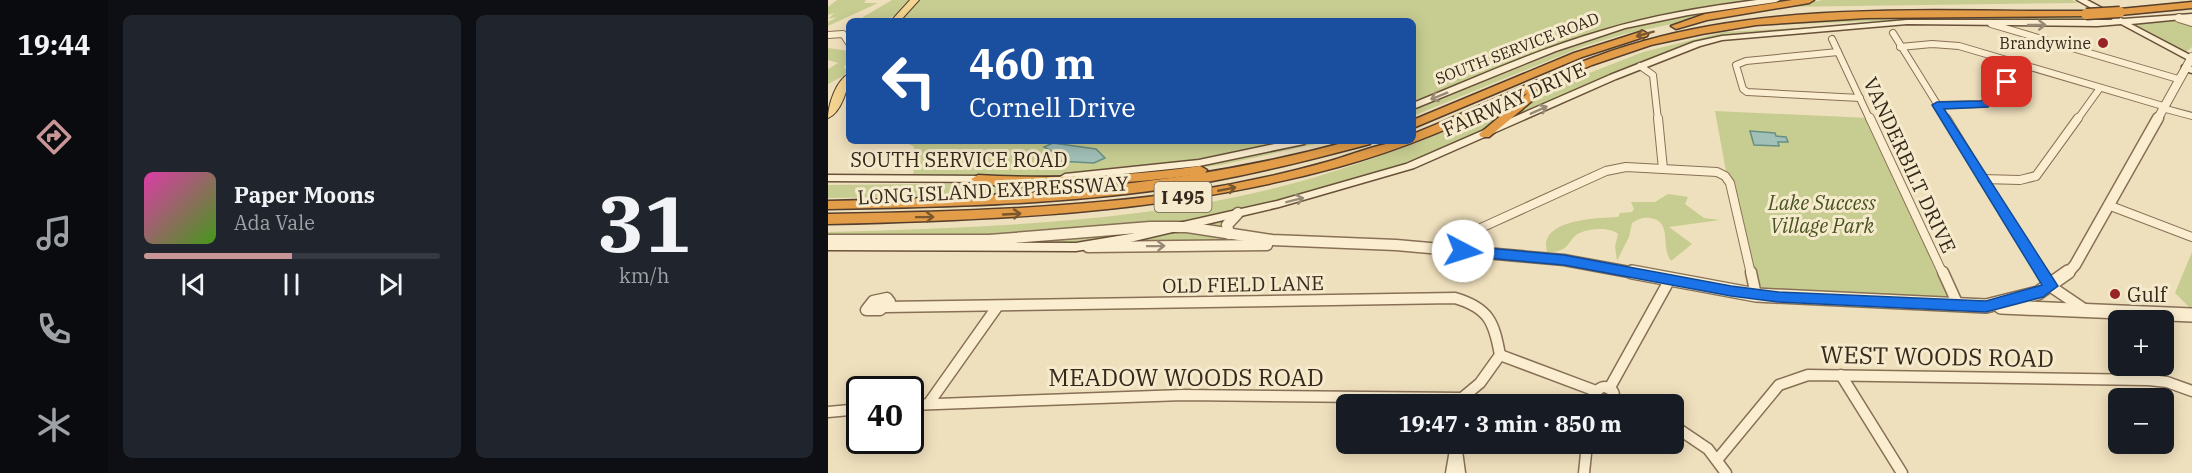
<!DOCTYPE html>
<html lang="en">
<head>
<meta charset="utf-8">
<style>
	:root { --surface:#171b24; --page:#20242c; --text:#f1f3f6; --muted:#9ea1a6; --line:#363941; --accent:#c99698 }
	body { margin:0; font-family:"IBM Plex Serif",serif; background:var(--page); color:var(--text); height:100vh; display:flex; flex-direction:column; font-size:22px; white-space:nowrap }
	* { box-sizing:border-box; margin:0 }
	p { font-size:20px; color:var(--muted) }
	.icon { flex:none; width:33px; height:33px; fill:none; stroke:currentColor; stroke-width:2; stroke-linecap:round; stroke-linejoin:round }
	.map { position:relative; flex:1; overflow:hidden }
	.sheet { display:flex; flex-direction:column; gap:15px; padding:15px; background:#0d0f14; width:720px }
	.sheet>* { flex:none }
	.hud { position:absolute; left:18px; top:18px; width:570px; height:126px; border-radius:9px; box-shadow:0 3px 15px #0003; background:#1a4fa0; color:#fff; overflow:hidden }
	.buttons { position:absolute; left:1280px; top:310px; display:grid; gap:12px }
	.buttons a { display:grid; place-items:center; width:66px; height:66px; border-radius:9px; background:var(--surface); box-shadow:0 3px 15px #0003; font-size:30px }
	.speed { position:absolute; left:18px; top:376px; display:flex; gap:12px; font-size:30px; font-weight:700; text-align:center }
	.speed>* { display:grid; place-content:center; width:78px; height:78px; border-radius:50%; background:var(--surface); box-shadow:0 3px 15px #0003; line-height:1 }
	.speed .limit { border:3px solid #111; border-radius:9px; background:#fff; color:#111 }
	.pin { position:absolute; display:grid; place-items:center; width:51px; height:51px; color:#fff; margin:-26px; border-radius:12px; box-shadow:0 3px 9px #0006 }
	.me { position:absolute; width:66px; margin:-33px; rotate:95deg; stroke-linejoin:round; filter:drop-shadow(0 0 4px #0008) }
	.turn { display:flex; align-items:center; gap:21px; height:126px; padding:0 24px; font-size:27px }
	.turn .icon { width:78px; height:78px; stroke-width:2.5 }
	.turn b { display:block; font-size:42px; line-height:51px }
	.sheet .widget { flex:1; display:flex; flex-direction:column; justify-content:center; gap:9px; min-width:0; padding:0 21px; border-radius:9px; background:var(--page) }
	.sheet .dial { align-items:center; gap:0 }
	.dial b { font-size:78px; line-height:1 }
	.song { display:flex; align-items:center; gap:18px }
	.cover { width:72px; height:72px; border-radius:9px; background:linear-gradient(135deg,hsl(320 70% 55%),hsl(100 70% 35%)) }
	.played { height:6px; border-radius:3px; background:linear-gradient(90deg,var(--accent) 50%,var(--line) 50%) }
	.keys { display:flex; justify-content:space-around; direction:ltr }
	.sheet .tiles { flex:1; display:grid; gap:15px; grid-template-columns:repeat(2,1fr) }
	.trip { position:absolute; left:508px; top:394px; width:348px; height:60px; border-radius:9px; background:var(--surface); box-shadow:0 3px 15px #0003; font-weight:700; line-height:60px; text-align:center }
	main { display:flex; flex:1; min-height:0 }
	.menu { display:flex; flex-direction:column; width:108px; justify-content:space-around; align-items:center; background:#090b0e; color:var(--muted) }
	.menu .icon { width:42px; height:42px }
	.menu .current { color:var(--accent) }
	.menu b { font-size:27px; color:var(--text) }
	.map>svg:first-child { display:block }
</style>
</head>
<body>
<main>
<nav class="menu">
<b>19:44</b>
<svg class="icon current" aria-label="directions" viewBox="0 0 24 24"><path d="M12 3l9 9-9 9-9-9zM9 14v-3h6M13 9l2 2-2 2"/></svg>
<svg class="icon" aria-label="music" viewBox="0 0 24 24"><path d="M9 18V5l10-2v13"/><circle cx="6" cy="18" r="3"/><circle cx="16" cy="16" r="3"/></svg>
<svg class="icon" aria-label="phone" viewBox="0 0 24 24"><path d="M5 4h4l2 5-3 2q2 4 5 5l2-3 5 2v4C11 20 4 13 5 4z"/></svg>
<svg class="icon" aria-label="climate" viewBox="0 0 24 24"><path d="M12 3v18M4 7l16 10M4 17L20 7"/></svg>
</nav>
<section class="sheet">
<div class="tiles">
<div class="widget">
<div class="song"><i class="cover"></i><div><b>Paper Moons</b><p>Ada Vale</p></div></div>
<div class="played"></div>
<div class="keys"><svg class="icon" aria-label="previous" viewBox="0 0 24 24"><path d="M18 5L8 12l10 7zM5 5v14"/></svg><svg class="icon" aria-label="pause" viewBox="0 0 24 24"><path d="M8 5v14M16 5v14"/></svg><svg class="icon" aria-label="next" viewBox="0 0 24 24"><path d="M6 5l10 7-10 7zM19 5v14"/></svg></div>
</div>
<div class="widget dial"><b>31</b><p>km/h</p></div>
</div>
</section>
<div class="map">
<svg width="1364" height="473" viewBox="0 0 1364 473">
	<rect width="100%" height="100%" fill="#efe0bd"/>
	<g fill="#c7cd91">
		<polygon points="9,0 38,0 36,3 50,3 0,26 0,22 9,17 0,19 6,13 0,15 0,7"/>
		<polygon points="64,0 945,0 882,8 762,36 585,105 585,21 67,21 73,13 61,18 34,21 35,17"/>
		<polygon points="995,0 1244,0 1250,3 952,7"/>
		<polygon points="940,4 796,34 754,47 585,116 585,110 768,37 852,15"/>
		<polygon points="1274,16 1283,21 1096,19 941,25 1011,19"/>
		<polygon points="1364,18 1364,47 1358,52 1301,23"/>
		<polygon points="1008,26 906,34 877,40 680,121 718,90 815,52 896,32"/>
		<polygon points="0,48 21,51 21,61 16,67 21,73 0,84 0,69 10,63 0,60"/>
		<path d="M689 103 665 125 645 138 572 167 501 188 356 223 196 236H0V232C135 228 275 224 408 197 506 177 597 140 689 103Z"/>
		<polygon points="887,111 1041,118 1130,305 928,295 899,177"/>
		<path d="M76 141H472C397 157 322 170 245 176 192 180 138 177 84 177L86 171 80 167 86 147Z"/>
		<polygon points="489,141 501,141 393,165 315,175 405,160"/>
		<polygon points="288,182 298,186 152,196 0,198 0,185"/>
		<path d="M840 194 860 197 857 204 876 218 892 220 841 227 864 244 843 261C832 246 845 221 822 218 815 217 810 219 804 223L801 237 789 261 787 247 790 234C782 226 754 228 746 237 741 242 740 247 733 250 729 252 723 252 719 252 710 219 769 218 790 217L792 213 804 212 806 209 803 202H827Z"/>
		<polygon points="410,213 399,229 496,243 230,248 161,240 333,227"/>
		<polygon points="1364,252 1364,310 1347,293"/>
	</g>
	<g fill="#a1c0b7" stroke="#688e84" stroke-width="1.5">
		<polygon points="922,131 947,133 948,136 958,137 960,142 950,142 951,146 926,145"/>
		<polygon points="225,143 268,149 277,158 266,163 228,161 227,153 216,147"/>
	</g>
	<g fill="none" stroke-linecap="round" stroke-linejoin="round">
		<g stroke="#887056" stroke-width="8">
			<g id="minor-far2">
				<polyline points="1163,24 1350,79"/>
				<polyline points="1065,33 1119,120"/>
				<polyline points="0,35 15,34 21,43"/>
				<polyline points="1004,39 1042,120"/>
				<polyline points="1072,47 1104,44 1131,46 1335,106"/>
				<polyline points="1010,52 918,61 908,65 915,89 919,92 1032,98"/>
				<polyline points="812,66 825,75 830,120"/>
				<polyline points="1109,105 1156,104 1196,65"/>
				<polyline points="1334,108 1364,116"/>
				<polyline points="1249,120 1272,88"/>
			</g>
		</g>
		<g stroke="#887056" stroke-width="10">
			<g id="minor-far1">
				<polyline points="830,118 835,169"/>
				<polyline points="1042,118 1115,274"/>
				<polyline points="1118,118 1214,274"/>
				<polyline points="1154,179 1192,180 1208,176 1250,118"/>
				<polyline points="1280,205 1364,237"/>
				<polyline points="635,251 644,232 778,171 798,167 889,172 897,176 902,183 923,274"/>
			</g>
		</g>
		<g stroke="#887056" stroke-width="13">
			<g id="minor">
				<polyline points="923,272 928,295"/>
				<polyline points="1115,272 1130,305"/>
				<polyline points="1214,272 1222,286 1256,309"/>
				<polygon points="59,298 62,302 52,310 38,310 45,301"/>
				<path d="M58 307 627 298C661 308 666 322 672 355L652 383 634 398 632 405"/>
				<polyline points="672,355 768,391"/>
				<polyline points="1013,375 1074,473"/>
				<circle cx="777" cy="396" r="9"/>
				<polyline points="781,389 842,279"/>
				<polyline points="786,399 800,405"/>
				<polyline points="101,403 169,307"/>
				<polyline points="82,405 355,395 634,398"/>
				<polyline points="0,412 32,409"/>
				<polyline points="846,426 880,449 898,473"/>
				<polyline points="629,451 632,473"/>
				<polyline points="889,460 951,385 980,375 1321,380 1339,382 1364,391"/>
				<polyline points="623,473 628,444"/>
				<polyline points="756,473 759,444"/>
			</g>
		</g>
		<g stroke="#887056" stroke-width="10">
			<g id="tertiary-far2">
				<polyline points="1351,18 1364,22"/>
				<polyline points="1329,120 1364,57"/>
			</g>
		</g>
		<g stroke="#887056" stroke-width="13">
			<g id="tertiary-far1">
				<polyline points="401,234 399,225 410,213"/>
				<polyline points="0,240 161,240 322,227 359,227 444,240 568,245 736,260 812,274"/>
				<polyline points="260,247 439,245"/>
				<polyline points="1239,274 1247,265 1330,118"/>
			</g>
		</g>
		<g stroke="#887056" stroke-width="16">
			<g id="tertiary">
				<polyline points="804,272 928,295 1158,306 1210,293 1240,272"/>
				<polyline points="1173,307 1364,315"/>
			</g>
		</g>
		<g stroke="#695139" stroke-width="3">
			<g id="secondary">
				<path d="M929 0H952L948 2 860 15 797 28 728 51 585 109V103C647 78 708 50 773 31 824 15 876 7 929 0Z"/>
				<polygon points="1249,0 1259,0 1295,19 1364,14 1364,18 1303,24 1364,56 1364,62 1293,24 1269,26 1079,24 894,40 872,46 788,79 586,168 451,207 302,242 248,251 0,250 0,242 248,243 302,234 449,201 578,164 782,75 866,42 894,36 1079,20 1285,20"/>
				<polygon points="1357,65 1364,67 1364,73 1354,70 1354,66"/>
				<polygon points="461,141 481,141 476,144 371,166 237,180 232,177 237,174 371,160"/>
				<polygon points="0,175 160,176 165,179 160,182 0,181"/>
			</g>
		</g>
		<g stroke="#553e2b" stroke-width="2">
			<g id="primary">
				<polygon points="82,0 91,0 72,21 63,21"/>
				<path d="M21 74C21 87 13 113 0 118 0 105 8 80 21 74Z"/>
			</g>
		</g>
		<g stroke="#553e2b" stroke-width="3">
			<g id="motorway">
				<polygon points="964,0 986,0 981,3 879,20 848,29 843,26 877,14"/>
				<polygon points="1364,2 1364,8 1292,15 1287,12 1292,9"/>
				<path d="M1258 11 1263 14 1261 16 1038 18 928 25 874 34 823 45 764 65 707 90 713 93 711 95 661 137H653L651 134 700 93C637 122 576 149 510 167 343 213 172 220 0 224V214C121 212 243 209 364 191 410 184 456 174 502 161 530 153 555 141 585 141V134C662 104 736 63 816 41 959 1 1111 12 1258 11Z"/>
				<polygon points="815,31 820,34 819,36 754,57 585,128 585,120 746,53"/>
				<path d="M522 141H543L542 144C474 162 406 179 337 189 225 205 112 207 0 209V201C182 197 346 189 522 141Z"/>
				<path d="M372 166 379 170 377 173C347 180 160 196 143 179L150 175C225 179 298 177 372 166Z"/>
			</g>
		</g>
		<use href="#minor-far2" stroke="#faedd0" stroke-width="6"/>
		<use href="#minor-far1" stroke="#faedd0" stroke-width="8"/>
		<use href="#minor" stroke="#faedd0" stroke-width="10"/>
		<use href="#tertiary-far2" stroke="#faedd0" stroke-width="8"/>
		<use href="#tertiary-far1" stroke="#faedd0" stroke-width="10"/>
		<use href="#tertiary" stroke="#faedd0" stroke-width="13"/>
		<use href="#secondary" fill="#faedd0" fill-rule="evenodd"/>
		<use href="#primary" fill="#f5d592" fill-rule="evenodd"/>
		<use href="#motorway" fill="#e39d49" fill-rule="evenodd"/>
		<g stroke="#553e2b" stroke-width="13" stroke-linecap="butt">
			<polyline id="motorway-bridge" points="1258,14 1292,12"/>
		</g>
		<use href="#motorway-bridge" stroke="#e39d49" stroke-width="10"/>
	</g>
	<defs><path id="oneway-shaft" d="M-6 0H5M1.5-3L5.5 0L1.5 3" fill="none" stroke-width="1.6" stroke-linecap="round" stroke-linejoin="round" transform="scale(1.5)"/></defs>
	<g stroke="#988a76">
		<use href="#oneway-shaft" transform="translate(1209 25)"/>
		<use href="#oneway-shaft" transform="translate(611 96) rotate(158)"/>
		<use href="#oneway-shaft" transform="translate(711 110) rotate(-24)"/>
		<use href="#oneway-shaft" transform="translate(467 200) rotate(-14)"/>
		<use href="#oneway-shaft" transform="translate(328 246) rotate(-1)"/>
	</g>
	<g stroke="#7b572d">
		<use href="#oneway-shaft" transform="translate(817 34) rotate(165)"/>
		<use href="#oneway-shaft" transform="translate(399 189) rotate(-11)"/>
		<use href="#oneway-shaft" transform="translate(184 214) rotate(-3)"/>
		<use href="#oneway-shaft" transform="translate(97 217) rotate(-1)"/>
	</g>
	<polygon fill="#1a73e8" stroke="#114b97" stroke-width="1.5" points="1176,80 1184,82 1160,107 1116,109 1230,286 1215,297 1158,312 950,302 903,296 736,265 635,256 628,251 635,246 736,255 903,286 950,292 1158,301 1214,285 1104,105 1109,102 1153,101"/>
	<g fill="#992426" stroke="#f6eacd" stroke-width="2">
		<circle cx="1275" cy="43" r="6"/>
		<circle cx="1287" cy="294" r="6"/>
	</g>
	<g text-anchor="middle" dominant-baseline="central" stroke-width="6" stroke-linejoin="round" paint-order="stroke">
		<g font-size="16" fill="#36281b" stroke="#f6eacd" text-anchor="end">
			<text x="1263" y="43">Brandywine</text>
		</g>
		<g font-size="16" fill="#36281b" stroke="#f6eacd">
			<text transform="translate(689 48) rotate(-21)">SOUTH SERVICE ROAD</text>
		</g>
		<rect fill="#f6eacd" stroke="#706250" stroke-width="1.5" x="326.5" y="182" width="57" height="30" rx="4.5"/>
		<g font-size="18" font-weight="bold" fill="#36281b">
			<text x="355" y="197">I 495</text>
		</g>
		<g font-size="20" fill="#36281b" stroke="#f6eacd">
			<text transform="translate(686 99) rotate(-24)">FAIRWAY DRIVE</text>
			<text x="131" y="159">SOUTH SERVICE ROAD</text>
			<text transform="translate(1082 165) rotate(65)">VANDERBILT DRIVE</text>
			<text transform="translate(165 190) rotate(-3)">LONG ISLAND EXPRESSWAY</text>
			<text transform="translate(415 284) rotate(-1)">OLD FIELD LANE</text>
		</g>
		<g font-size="20" font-style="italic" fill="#475421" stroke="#f6eacd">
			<text x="994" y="202">Lake Success<tspan x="994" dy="23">Village Park</tspan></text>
		</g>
		<g font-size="20" fill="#36281b" stroke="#f6eacd" text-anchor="start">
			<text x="1299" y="294">Gulf</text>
		</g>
		<g font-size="24" fill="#36281b" stroke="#f6eacd">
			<text transform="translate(1109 356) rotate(1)">WEST WOODS ROAD</text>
			<text x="358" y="377">MEADOW WOODS ROAD</text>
		</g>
	</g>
</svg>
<div class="buttons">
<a>+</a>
<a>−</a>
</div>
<div class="speed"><div class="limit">40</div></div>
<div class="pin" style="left:1179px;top:82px;background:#d93025"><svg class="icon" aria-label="arrive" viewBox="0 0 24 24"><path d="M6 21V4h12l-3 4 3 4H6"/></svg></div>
<svg class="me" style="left:635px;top:251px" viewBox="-20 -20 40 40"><circle r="19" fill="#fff"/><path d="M0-13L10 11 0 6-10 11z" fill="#1a73e8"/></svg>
<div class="trip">19:47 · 3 min · 850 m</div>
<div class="hud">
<div class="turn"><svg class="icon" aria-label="left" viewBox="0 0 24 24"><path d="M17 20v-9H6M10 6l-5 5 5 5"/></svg><div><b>460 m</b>Cornell Drive</div></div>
</div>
</div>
</main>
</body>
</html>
